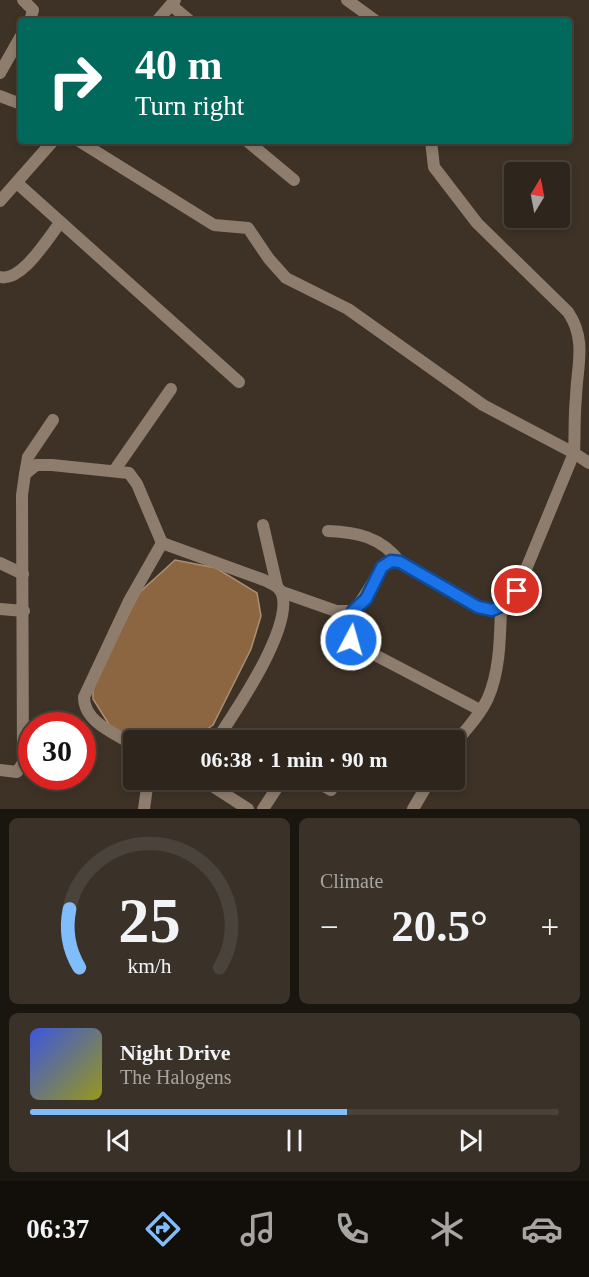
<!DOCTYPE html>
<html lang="en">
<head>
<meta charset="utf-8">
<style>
	:root { --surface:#2e261c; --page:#3a3229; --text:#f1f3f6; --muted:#a7a5a3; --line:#49433b; --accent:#80bdfa }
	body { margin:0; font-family:Georgia,serif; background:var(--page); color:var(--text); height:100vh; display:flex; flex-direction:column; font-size:22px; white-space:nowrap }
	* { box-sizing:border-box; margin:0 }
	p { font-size:20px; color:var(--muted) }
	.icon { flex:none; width:33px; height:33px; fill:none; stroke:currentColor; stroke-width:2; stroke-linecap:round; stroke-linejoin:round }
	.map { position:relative; height:809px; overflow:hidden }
	.details { display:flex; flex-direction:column; gap:9px; padding:9px; background:#19150f; flex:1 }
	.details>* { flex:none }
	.top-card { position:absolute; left:18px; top:18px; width:554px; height:126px; border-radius:6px; box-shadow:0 3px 9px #0003,0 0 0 2px var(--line); background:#00695c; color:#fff; overflow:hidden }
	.needle { width:39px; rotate:10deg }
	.buttons { position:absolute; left:504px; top:162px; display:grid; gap:12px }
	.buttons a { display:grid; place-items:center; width:66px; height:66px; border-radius:6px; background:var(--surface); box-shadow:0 3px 9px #0003,0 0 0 2px var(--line); font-size:30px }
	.speed { position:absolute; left:18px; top:712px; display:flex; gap:12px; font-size:30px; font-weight:700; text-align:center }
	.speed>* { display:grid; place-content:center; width:78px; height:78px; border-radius:50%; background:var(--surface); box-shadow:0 3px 9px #0003,0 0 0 2px var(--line); line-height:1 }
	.speed .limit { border:9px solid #d22; background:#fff; color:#111 }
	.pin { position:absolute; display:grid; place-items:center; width:51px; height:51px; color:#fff; margin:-26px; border:3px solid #fff; border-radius:50%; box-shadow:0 2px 6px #0007 }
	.me { position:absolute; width:66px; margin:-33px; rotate:6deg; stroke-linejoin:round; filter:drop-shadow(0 0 4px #0008) }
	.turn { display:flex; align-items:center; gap:21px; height:126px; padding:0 18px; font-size:27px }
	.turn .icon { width:78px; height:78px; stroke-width:2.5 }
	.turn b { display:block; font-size:42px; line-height:51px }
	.big { font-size:45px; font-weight:800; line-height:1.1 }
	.details .card { flex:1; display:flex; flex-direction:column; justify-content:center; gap:9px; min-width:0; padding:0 21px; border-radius:9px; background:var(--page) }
	.details .dial { align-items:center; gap:0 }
	.dial svg { height:156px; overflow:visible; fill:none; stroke:var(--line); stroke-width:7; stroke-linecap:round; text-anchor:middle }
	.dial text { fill:var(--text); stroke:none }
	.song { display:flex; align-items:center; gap:18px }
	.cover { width:72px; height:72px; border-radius:9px; background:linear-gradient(135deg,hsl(230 70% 55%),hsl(60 70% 35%)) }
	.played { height:6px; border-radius:3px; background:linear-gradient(90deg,var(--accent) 60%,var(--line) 60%) }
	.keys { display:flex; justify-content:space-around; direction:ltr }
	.heat { display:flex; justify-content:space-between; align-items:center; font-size:33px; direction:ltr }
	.details .tiles { flex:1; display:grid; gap:9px; grid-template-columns:1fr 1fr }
	.card:last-child { grid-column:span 2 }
	.trip { position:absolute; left:123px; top:730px; width:342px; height:60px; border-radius:6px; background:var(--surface); box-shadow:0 3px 9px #0003,0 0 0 2px var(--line); font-weight:800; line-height:60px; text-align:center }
	.tabs { display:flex; height:96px; justify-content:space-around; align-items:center; background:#120f0b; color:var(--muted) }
	.tabs .icon { width:42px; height:42px }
	.tabs .current { color:var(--accent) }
	.tabs b { font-size:27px; color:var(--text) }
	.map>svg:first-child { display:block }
</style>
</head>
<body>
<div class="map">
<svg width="589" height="809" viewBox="0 0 589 809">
	<rect width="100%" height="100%" fill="#3e3226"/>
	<polygon fill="#8c6641" stroke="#ac8f73" stroke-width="1.5" points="175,560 216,568 257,593 261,616 251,649 213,725 190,741 134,741 110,726 93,699 93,683 140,592"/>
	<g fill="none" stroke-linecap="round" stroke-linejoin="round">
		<g stroke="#8e7d6d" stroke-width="12">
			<polyline points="23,0 33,10 30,21"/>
			<polyline points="171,5 190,21"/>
			<polyline points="157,21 175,0"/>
			<polyline points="0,73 21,36"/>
			<polyline points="0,96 21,104"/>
			<path d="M79 141 214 225 248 228 269 259 286 278 348 309 483 405 574 453 517 591C505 607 498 612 478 607L394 560C379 563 367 598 353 611H336L282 592"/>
			<polyline points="247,141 294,180"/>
			<polyline points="17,183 239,382"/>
			<polyline points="0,201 53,141"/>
			<path d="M0 277C22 282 47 239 60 223"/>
			<polyline points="114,471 171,389"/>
			<polyline points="25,474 28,457 53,420"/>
			<polyline points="263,525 277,586"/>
			<path d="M328 531C357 532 381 537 400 562"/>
			<polyline points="0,563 23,574"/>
			<polyline points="0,609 24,611"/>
			<polyline points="353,611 349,634 356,645 480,710"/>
			<path d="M454 744C466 730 480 715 488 698 500 670 500 638 501 608"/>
			<path d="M134 745C114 733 84 722 84 697L129 601 162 543 264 580C272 584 279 586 282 594 293 628 235 712 216 741"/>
			<polyline points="0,770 17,772 23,763 22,495 25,474 36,465 52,465 129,473 137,484 162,543"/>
			<polyline points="203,780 248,809"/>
			<polyline points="313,780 331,790"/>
			<polyline points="144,809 148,780"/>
			<polyline points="263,809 282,780"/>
			<polyline points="413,809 430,780"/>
		</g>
		<g stroke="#8e7d6d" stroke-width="12">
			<polyline points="347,0 376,21"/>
			<path d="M431 141 434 167 477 223 568 312C587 340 577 366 576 397 574 416 575 435 574 453L589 463"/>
		</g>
	</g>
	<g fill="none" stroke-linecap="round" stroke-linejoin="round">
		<g stroke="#114b97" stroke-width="15">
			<polyline id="route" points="351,640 353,611 366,599 382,567 391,561 400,562 478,607 492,610 508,603 517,591"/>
		</g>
		<use href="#route" stroke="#1a73e8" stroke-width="10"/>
	</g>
</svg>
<div class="buttons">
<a><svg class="needle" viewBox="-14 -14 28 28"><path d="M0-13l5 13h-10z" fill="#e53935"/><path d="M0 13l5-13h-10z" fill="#a7a5a3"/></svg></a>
</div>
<div class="speed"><div class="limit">30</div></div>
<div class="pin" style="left:517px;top:591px;background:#d93025"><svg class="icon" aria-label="arrive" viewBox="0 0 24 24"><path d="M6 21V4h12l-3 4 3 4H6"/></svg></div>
<svg class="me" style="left:351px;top:640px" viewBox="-20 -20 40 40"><circle r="17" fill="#1a73e8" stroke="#fff" stroke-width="3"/><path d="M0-11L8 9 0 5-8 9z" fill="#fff"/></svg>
<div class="trip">06:38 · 1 min · 90 m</div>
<div class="top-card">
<div class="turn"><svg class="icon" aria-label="right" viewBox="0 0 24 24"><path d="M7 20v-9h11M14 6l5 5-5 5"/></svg><div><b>40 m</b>Turn right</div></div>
</div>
</div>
<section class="details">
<div class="tiles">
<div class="card dial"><svg viewBox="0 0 100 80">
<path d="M14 69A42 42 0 1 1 86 69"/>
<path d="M14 69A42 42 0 0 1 9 39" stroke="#80bdfa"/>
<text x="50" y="56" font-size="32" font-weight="700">25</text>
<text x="50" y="72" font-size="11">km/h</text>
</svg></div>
<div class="card"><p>Climate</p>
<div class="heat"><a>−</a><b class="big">20.5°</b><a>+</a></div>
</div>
<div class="card">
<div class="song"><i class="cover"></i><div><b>Night Drive</b><p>The Halogens</p></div></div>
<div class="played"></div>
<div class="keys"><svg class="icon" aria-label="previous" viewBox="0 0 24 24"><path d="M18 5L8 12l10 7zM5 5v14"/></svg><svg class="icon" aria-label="pause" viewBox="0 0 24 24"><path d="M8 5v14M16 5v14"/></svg><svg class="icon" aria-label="next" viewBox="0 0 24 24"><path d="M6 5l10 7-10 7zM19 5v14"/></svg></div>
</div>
</div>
</section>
<nav class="tabs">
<b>06:37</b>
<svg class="icon current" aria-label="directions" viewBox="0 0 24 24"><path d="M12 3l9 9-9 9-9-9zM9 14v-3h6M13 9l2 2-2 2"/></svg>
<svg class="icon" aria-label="music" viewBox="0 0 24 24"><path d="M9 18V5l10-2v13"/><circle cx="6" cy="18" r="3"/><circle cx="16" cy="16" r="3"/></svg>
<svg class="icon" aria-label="phone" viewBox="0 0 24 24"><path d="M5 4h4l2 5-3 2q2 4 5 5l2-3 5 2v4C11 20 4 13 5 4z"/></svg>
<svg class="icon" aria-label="climate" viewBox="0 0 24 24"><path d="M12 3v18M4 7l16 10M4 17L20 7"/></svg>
<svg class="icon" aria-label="car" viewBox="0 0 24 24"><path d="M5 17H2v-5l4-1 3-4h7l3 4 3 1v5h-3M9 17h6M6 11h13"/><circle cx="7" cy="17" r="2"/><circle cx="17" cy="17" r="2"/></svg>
</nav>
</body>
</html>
